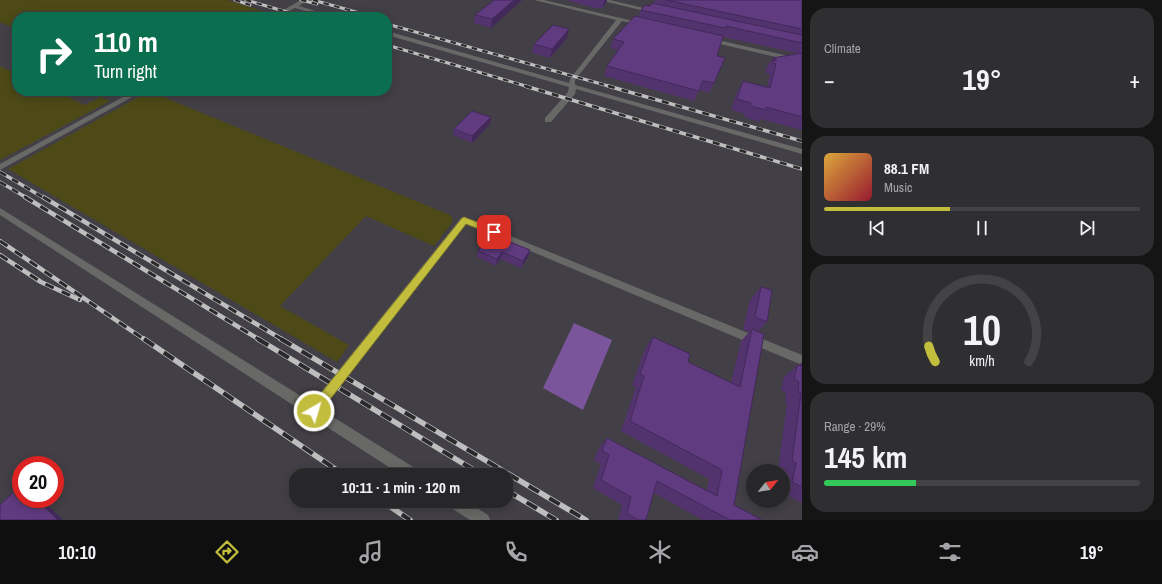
<!DOCTYPE html>
<html lang="en">
<head>
<meta charset="utf-8">
<style>
	:root { --surface:#272628; --page:#2f2e30; --text:#f1f3f6; --muted:#a4a5a8; --line:#434345; --accent:#c3bd3e }
	body { margin:0; font-family:"Archivo Narrow",sans-serif; background:var(--page); color:var(--text); height:100vh; display:flex; flex-direction:column; font-size:15px; white-space:nowrap }
	* { box-sizing:border-box; margin:0 }
	p { font-size:13px; color:var(--muted) }
	.icon { flex:none; width:22px; height:22px; fill:none; stroke:currentColor; stroke-width:2; stroke-linecap:round; stroke-linejoin:round }
	.map { position:relative; flex:1; overflow:hidden }
	.side { display:flex; flex-direction:column; gap:8px; padding:8px; background:#151516; width:360px }
	.side>* { flex:none }
	.hud { position:absolute; left:12px; top:12px; width:380px; height:84px; border-radius:16px; box-shadow:0 2px 10px #0003,0 0 0 1px var(--line); background:#0b6e4f; color:#fff; overflow:hidden }
	.needle { width:26px; rotate:60deg }
	.controls { position:absolute; left:746px; top:464px; display:grid; gap:8px }
	.controls a { display:grid; place-items:center; width:44px; height:44px; border-radius:50%; background:var(--surface); box-shadow:0 2px 10px #0003,0 0 0 1px var(--line); font-size:20px }
	.speed { position:absolute; left:12px; top:456px; display:flex; gap:8px; font-size:20px; font-weight:700; text-align:center }
	.speed>* { display:grid; place-content:center; width:52px; height:52px; border-radius:50%; background:var(--surface); box-shadow:0 2px 10px #0003,0 0 0 1px var(--line); line-height:1 }
	.speed .limit { border:6px solid #d22; background:#fff; color:#111 }
	.pin { position:absolute; display:grid; place-items:center; width:34px; height:34px; color:#fff; margin:-17px; border-radius:8px; box-shadow:0 2px 6px #0006 }
	.me { position:absolute; width:44px; margin:-22px; rotate:38deg; stroke-linejoin:round; filter:drop-shadow(0 0 3px #0008) }
	.turn { display:flex; align-items:center; gap:14px; height:84px; padding:0 16px; font-size:18px }
	.turn .icon { width:52px; height:52px; stroke-width:2.5 }
	.turn b { display:block; font-size:28px; line-height:34px }
	.big { font-size:30px; font-weight:700; line-height:1.1 }
	.side .widget { flex:1; display:flex; flex-direction:column; justify-content:center; gap:6px; min-width:0; padding:0 14px; border-radius:16px; background:var(--page) }
	.side .dial { align-items:center; gap:0 }
	.dial svg { height:104px; overflow:visible; fill:none; stroke:var(--line); stroke-width:7; stroke-linecap:round; text-anchor:middle }
	.dial text { fill:var(--text); stroke:none }
	.song { display:flex; align-items:center; gap:12px }
	.cover { width:48px; height:48px; border-radius:6px; background:linear-gradient(135deg,hsl(40 70% 55%),hsl(350 70% 35%)) }
	.played { height:4px; border-radius:2px; background:linear-gradient(90deg,var(--accent) 40%,var(--line) 40%) }
	.keys { display:flex; justify-content:space-around; direction:ltr }
	.heat { display:flex; justify-content:space-between; align-items:center; font-size:22px; direction:ltr }
	.charge { height:6px; border-radius:3px; background:linear-gradient(90deg,#34c759 29%,var(--line) 0) }
	.trip { position:absolute; left:289px; top:468px; width:224px; height:40px; border-radius:16px; background:var(--surface); box-shadow:0 2px 10px #0003,0 0 0 1px var(--line); font-weight:700; line-height:40px; text-align:center }
	.menu { display:flex; height:64px; justify-content:space-around; align-items:center; background:#100f10; color:var(--muted) }
	.menu .icon { width:28px; height:28px }
	.menu .selected { color:var(--accent) }
	.menu b { font-size:18px; color:var(--text) }
	main { display:flex; flex:1; min-height:0 }
	.map>svg:first-child { display:block }
</style>
</head>
<body>
<main>
<div class="map">
<svg width="802" height="520" viewBox="0 0 802 520">
	<rect width="100%" height="100%" fill="#343336"/>
	<path fill="#423f46" fill-rule="evenodd" d="M0 0H802V520H0ZM17 17H387V91H17ZM21 465H55V499H21ZM753 471H783V501H753ZM296 475H506V501H296Z"/>
	<g fill="#4d4a17">
		<polygon points="0,0 227,0 273,14 267,17 17,17 17,29 0,22"/>
		<polygon points="0,66 17,74 17,91 54,91 85,105 101,97 110,101 0,160"/>
		<polygon points="150,93 156,94 450,215 453,219 451,224 434,246 366,216 280,306 349,345 337,362 8,169 144,94"/>
	</g>
	<polygon fill="#7a559c" points="574,323 612,340 583,410 543,388"/>
	<g fill="none" stroke-linecap="round" stroke-linejoin="round">
		<g fill="#686867" fill-rule="evenodd">
			<polygon points="301,0 308,0 299,6 335,17 326,17 295,8 278,17 271,17"/>
			<polygon points="534,0 544,0 646,24 643,26 622,21 575,80 575,85 802,149 802,154 576,89 575,94 551,122 545,122 545,118 568,92 569,87 387,35 387,31 569,83 570,79 616,20"/>
			<polygon points="599,0 610,0 656,11 653,13"/>
			<polygon points="709,38 802,59 802,63 707,41 706,40"/>
			<polygon points="134,91 143,91 0,170 0,164"/>
			<polygon points="0,208 312,403 461,218 464,217 802,355 802,365 466,224 322,410 418,470 420,475 401,475 0,215"/>
			<polygon points="446,501 466,501 488,515 490,520 470,520 448,506"/>
		</g>
		<g stroke="#bebebf" stroke-width="3">
			<g id="rail-far3">
				<polyline points="235,0 250,5"/>
				<polyline points="246,0 304,17"/>
				<polyline points="301,0 317,4"/>
				<polyline points="313,0 374,17"/>
				<polyline points="387,24 612,87"/>
				<polyline points="387,45 529,87"/>
			</g>
		</g>
		<g stroke="#bebebf" stroke-width="3.5">
			<g id="rail-far2">
				<polyline points="525,86 802,169"/>
				<polyline points="608,86 802,141"/>
				<polyline points="0,172 44,198"/>
				<polyline points="0,182 27,198"/>
			</g>
		</g>
		<g stroke="#bebebf" stroke-width="4.5">
			<g id="rail-far1">
				<polyline points="25,197 260,340"/>
				<polyline points="43,197 283,340"/>
				<polyline points="0,241 145,340"/>
				<polyline points="0,255 41,282 80,300"/>
			</g>
		</g>
		<g stroke="#bebebf" stroke-width="5.5">
			<g id="rail">
				<polyline points="144,339 344,475"/>
				<polyline points="258,339 482,475"/>
				<polyline points="281,339 586,520"/>
				<polyline points="506,490 556,520"/>
				<polyline points="382,501 410,520"/>
			</g>
		</g>
		<use href="#rail-far3" stroke="#2a292b" stroke-width="2" stroke-dasharray="5.5" stroke-linecap="butt"/>
		<use href="#rail-far2" stroke="#2a292b" stroke-width="2.5" stroke-dasharray="7" stroke-linecap="butt"/>
		<use href="#rail-far1" stroke="#2a292b" stroke-width="3" stroke-dasharray="9" stroke-linecap="butt"/>
		<use href="#rail" stroke="#2a292b" stroke-width="4" stroke-dasharray="12" stroke-linecap="butt"/>
	</g>
	<g fill="#53336e">
		<polygon points="494,0 522,0 491,28 474,23 475,15"/>
		<polygon points="566,0 607,0 606,3 602,8 595,8"/>
		<polygon points="655,0 802,0 802,130 760,119 759,122 744,117 745,114 731,110 737,92 743,81 767,87 770,75 765,72 767,69 766,68 773,58 797,53 723,37 717,56 714,83 709,93 699,90 694,101 604,76 607,66 618,50 610,48 613,39 638,17 641,10 650,6 654,3"/>
		<polygon points="567,38 550,58 532,53 534,44"/>
		<polygon points="490,124 472,143 453,135 454,129"/>
		<polygon points="530,250 528,257 521,268 500,259 496,266 477,257 478,251"/>
		<polygon points="761,287 767,322 758,331 734,505 762,520 703,520 654,493 646,520 618,520 622,505 593,488 601,464 594,460 599,448 607,438 707,491 709,479 621,431 636,387 632,385 645,349 653,337 688,362 731,383 741,341 749,332 743,329 750,300"/>
		<polygon points="802,362 802,503 783,493 783,471 780,471 778,470 787,403 785,402 786,392 781,390 784,377"/>
	</g>
	<g fill="#43295a">
		<polygon points="514,0 522,0 491,28 492,19"/>
		<polygon points="605,0 607,0 606,3 602,8"/>
		<polygon points="569,29 567,38 550,58 552,49"/>
		<polygon points="491,117 490,124 472,143 472,136"/>
		<polygon points="530,250 528,257 521,268 523,261"/>
		<polygon points="502,252 500,259 496,266 497,259"/>
		<polygon points="36,499 41,499 63,520 58,520"/>
	</g>
	<g fill="#603b80" stroke="#43295a">
		<polygon points="494,0 514,0 492,19 475,15"/>
		<polygon points="666,0 802,0 802,29"/>
		<polygon points="652,3 802,35 802,43 726,26 725,28 641,10 645,5 650,6"/>
		<polygon points="635,16 723,36 717,56 725,58 714,83 703,81 699,91 607,66 624,42 613,39"/>
		<polygon points="553,25 569,29 552,49 534,44"/>
		<polygon points="802,53 802,117 766,107 766,110 750,106 751,103 737,99 743,81 770,88 776,64 772,61 777,60 773,58"/>
		<polygon points="472,111 491,117 472,136 454,129"/>
		<polygon points="490,234 530,250 523,261 502,252 497,259 478,251"/>
		<polygon points="761,287 772,290 767,322 755,317"/>
		<polygon points="752,329 764,334 734,505 762,520 730,520 657,481 646,520 638,520 627,513 631,497 601,480 609,455 602,450 607,438 717,496 722,470 630,421 644,376 640,374 653,337 690,354 688,362 740,387"/>
		<polygon points="802,365 802,487 792,482 796,463 792,461 801,393 798,392 799,382 794,379 797,366"/>
		<polygon points="21,485 21,499 36,499 58,520 0,520 0,505"/>
	</g>
	<polygon fill="#c3bd3e" stroke="#7f7b28" points="464,217 497,230 498,232 494,235 466,224 318,415 314,417 310,415 308,411 310,407 462,218"/>
</svg>
<div class="controls">
<a><svg class="needle" viewBox="-14 -14 28 28"><path d="M0-13l5 13h-10z" fill="#e53935"/><path d="M0 13l5-13h-10z" fill="#a4a5a8"/></svg></a>
</div>
<div class="speed"><div class="limit">20</div></div>
<div class="pin" style="left:494px;top:232px;background:#d93025"><svg class="icon" aria-label="arrive" viewBox="0 0 24 24"><path d="M6 21V4h12l-3 4 3 4H6"/></svg></div>
<svg class="me" style="left:314px;top:411px" viewBox="-20 -20 40 40"><circle r="17" fill="#c3bd3e" stroke="#fff" stroke-width="3"/><path d="M0-11L8 9 0 5-8 9z" fill="#fff"/></svg>
<div class="trip">10:11 · 1 min · 120 m</div>
<div class="hud">
<div class="turn"><svg class="icon" aria-label="right" viewBox="0 0 24 24"><path d="M7 20v-9h11M14 6l5 5-5 5"/></svg><div><b>110 m</b>Turn right</div></div>
</div>
</div>
<section class="side">
<div class="widget"><p>Climate</p>
<div class="heat"><a>−</a><b class="big">19°</b><a>+</a></div>
</div>
<div class="widget">
<div class="song"><i class="cover"></i><div><b>88.1 FM</b><p>Music</p></div></div>
<div class="played"></div>
<div class="keys"><svg class="icon" aria-label="previous" viewBox="0 0 24 24"><path d="M18 5L8 12l10 7zM5 5v14"/></svg><svg class="icon" aria-label="pause" viewBox="0 0 24 24"><path d="M8 5v14M16 5v14"/></svg><svg class="icon" aria-label="next" viewBox="0 0 24 24"><path d="M6 5l10 7-10 7zM19 5v14"/></svg></div>
</div>
<div class="widget dial"><svg viewBox="0 0 100 80">
<path d="M14 69A42 42 0 1 1 86 69"/>
<path d="M14 69A42 42 0 0 1 9 57" stroke="#c3bd3e"/>
<text x="50" y="56" font-size="32" font-weight="700">10</text>
<text x="50" y="72" font-size="11">km/h</text>
</svg></div>
<div class="widget"><p>Range · 29%</p><b class="big">145 km</b><div class="charge"></div></div>
</section>
</main>
<nav class="menu">
<b>10:10</b>
<svg class="icon selected" aria-label="directions" viewBox="0 0 24 24"><path d="M12 3l9 9-9 9-9-9zM9 14v-3h6M13 9l2 2-2 2"/></svg>
<svg class="icon" aria-label="music" viewBox="0 0 24 24"><path d="M9 18V5l10-2v13"/><circle cx="6" cy="18" r="3"/><circle cx="16" cy="16" r="3"/></svg>
<svg class="icon" aria-label="phone" viewBox="0 0 24 24"><path d="M5 4h4l2 5-3 2q2 4 5 5l2-3 5 2v4C11 20 4 13 5 4z"/></svg>
<svg class="icon" aria-label="climate" viewBox="0 0 24 24"><path d="M12 3v18M4 7l16 10M4 17L20 7"/></svg>
<svg class="icon" aria-label="car" viewBox="0 0 24 24"><path d="M5 17H2v-5l4-1 3-4h7l3 4 3 1v5h-3M9 17h6M6 11h13"/><circle cx="7" cy="17" r="2"/><circle cx="17" cy="17" r="2"/></svg>
<svg class="icon" aria-label="filters" viewBox="0 0 24 24"><path d="M4 7h16M4 17h16"/><circle cx="9" cy="7" r="2"/><circle cx="15" cy="17" r="2"/></svg>
<b>19°</b>
</nav>
</body>
</html>
